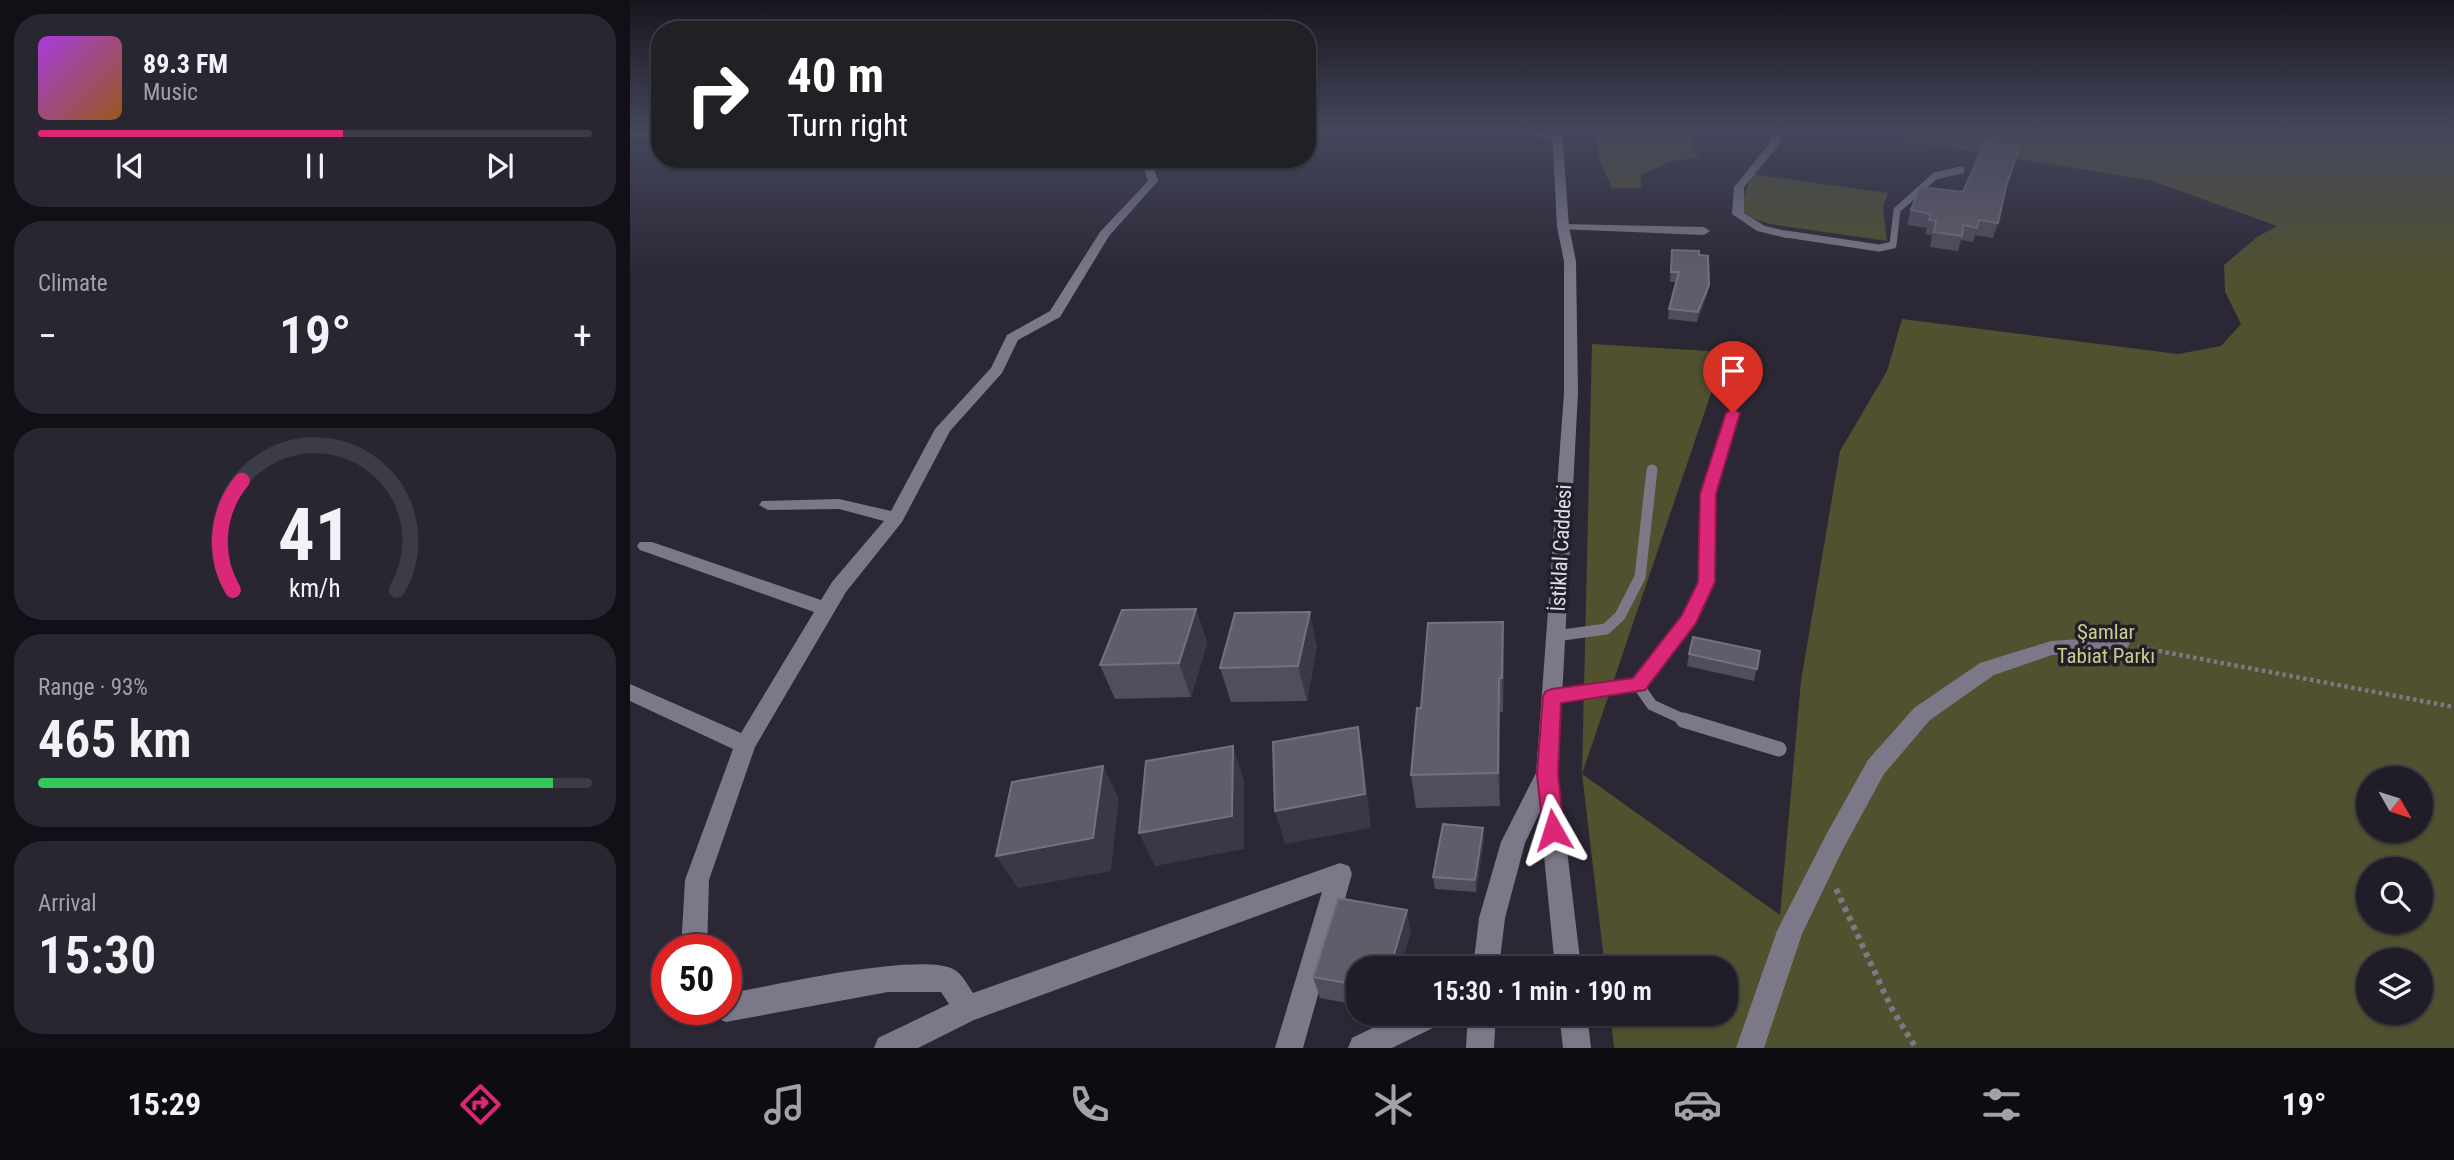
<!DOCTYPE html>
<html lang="en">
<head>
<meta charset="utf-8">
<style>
	:root { --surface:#201d28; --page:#282630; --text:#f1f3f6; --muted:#a2a2a8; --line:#3d3b45; --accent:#db2777 }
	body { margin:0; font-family:"Roboto Condensed",sans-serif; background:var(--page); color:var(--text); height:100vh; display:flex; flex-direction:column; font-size:26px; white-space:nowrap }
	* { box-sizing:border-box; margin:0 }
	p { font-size:23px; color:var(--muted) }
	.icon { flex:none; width:38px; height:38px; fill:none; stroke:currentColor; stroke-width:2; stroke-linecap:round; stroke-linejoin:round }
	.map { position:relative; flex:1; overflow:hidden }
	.side { display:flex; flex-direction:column; gap:14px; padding:14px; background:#121016; width:630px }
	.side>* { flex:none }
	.top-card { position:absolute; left:21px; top:21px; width:665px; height:147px; border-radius:28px; box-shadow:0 2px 5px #0004,0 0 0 2px var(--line); background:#202124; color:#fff; overflow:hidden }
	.needle { width:46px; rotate:129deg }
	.tools { position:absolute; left:1726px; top:766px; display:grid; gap:14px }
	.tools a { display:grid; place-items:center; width:77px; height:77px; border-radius:50%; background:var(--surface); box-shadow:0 2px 5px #0004,0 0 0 2px var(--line); font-size:35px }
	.speed { position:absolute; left:21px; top:934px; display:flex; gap:14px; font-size:35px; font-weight:700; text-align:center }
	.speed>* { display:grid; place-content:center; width:91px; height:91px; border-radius:50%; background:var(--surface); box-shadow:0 2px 5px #0004,0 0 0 2px var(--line); line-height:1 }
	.speed .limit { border:10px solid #d22; background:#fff; color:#111 }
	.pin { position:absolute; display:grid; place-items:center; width:60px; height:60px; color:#fff; margin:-72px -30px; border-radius:50% 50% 50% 0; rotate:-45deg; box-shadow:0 0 7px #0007 }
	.pin .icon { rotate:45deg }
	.me { position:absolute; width:77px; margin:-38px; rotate:354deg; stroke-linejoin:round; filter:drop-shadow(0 0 5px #0008) }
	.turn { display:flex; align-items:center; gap:24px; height:147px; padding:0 21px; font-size:32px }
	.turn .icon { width:91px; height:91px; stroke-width:2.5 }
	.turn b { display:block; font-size:49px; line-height:60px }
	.big { font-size:52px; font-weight:600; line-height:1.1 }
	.side .tile { flex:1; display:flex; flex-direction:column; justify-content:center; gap:10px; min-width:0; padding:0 24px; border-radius:28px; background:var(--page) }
	.side .dial { align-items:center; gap:0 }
	.dial svg { height:182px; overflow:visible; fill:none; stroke:var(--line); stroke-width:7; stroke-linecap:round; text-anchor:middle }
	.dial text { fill:var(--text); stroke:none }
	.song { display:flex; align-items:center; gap:21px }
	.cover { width:84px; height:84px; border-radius:10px; background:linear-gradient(135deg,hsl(280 70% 55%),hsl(30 70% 35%)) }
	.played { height:7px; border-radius:4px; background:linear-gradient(90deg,var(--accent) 55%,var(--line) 55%) }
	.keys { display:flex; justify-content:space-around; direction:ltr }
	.heat { display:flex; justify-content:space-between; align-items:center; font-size:38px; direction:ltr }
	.charge { height:10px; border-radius:5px; background:linear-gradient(90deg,#34c759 93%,var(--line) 0) }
	.trip { position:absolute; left:716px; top:956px; width:392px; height:70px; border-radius:28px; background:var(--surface); box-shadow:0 2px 5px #0004,0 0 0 2px var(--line); font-weight:600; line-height:70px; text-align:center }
	.menu { display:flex; height:112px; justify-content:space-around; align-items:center; background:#0d0c10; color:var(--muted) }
	.menu .icon { width:49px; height:49px }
	.menu .on { color:var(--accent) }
	.menu b { font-size:32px; color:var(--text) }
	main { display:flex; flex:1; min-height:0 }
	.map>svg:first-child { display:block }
</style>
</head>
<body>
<main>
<section class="side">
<div class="tile">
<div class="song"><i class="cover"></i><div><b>89.3 FM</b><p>Music</p></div></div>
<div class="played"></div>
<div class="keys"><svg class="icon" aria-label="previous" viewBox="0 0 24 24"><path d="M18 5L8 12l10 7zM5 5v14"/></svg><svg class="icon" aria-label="pause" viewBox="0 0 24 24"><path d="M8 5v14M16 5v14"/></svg><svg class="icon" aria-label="next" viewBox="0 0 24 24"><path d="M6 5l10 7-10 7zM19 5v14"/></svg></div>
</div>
<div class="tile"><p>Climate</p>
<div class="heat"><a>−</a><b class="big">19°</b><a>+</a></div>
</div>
<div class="tile dial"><svg viewBox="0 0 100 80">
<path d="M14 69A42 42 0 1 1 86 69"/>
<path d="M14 69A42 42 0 0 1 18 21" stroke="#db2777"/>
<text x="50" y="56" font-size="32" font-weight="700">41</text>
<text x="50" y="72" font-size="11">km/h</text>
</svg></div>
<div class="tile"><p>Range · 93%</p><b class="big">465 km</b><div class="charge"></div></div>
<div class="tile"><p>Arrival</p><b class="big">15:30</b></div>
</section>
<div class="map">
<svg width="1824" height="1048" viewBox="0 0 1824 1048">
	<rect width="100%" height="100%" fill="#2b2735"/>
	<g fill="#50512e" fill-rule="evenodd">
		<polygon points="967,129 1062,129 1062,147 1069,157 1039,162 1011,175 1011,188 982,188 969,159"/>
		<path d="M1285 129H1824V1048H984L980 1013H1096V968H975L952 774 962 344 1095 352 952 774 1150 915 1171 681 1210 451 1257 371 1272 319 1548 354 1591 346 1611 324 1595 292 1594 265 1627 237 1647 226 1523 181 1277 141ZM1738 779H1790V831H1738ZM1738 870H1790V922H1738ZM1738 961H1790V1013H1738Z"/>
		<polygon points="1122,174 1258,193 1253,207 1257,241 1140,224 1122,218 1112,211 1114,196"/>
	</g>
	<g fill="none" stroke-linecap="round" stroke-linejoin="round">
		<polyline stroke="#7c7985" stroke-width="4.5" stroke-dasharray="3.5 3.5" stroke-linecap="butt" points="1508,647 1824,707"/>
		<polyline stroke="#7c7985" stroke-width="6" stroke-dasharray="5 5" stroke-linecap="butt" points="1206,889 1262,1009 1286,1048"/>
		<polyline stroke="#7c7888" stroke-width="7" points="1156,234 1249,248 1263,245 1267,210 1305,176 1331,170"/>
		<polyline stroke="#7c7888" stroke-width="9" points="1085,470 1103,413"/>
		<g stroke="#7c7888" stroke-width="11">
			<polyline points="926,636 976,629 990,616 1010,577 1022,470"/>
			<polyline points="1008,685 1022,705 1057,721"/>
			<polyline points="922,696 1008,685 1059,619 1077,582 1078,494 1086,468"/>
		</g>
		<polyline stroke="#7c7888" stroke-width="15" points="1053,720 1149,749"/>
		<g fill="#7c7888" fill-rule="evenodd">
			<polygon points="876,129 896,129 933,138 928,141"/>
			<polygon points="1144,129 1154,129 1149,145 1114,187 1114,213 1135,226 1160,232 1162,234 1156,238 1127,231 1102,214 1104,187 1139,144"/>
			<rect x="0" y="131" width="30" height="6"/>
			<polygon points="511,159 521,159 528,181 479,236 430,317 388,340 372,373 320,431 272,522 216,592 125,747 79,880 77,950 51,950 55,880 103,749 0,701 0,684 111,733 184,612 10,550 7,546 10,542 22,542 191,600 202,582 254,521 209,509 138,510 129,505 132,501 209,499 261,511 305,429 361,368 377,335 420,311 470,232 518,181"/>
			<polygon points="933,224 1074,227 1080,231 1074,235 929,229 929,225"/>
			<polygon points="1490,636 1497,638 1500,643 1497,648 1422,655 1364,675 1300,720 1254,774 1213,849 1172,934 1134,1048 1106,1048 1147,931 1197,833 1238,760 1284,708 1350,663 1421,641"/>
			<polygon points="917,765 925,767 928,774 895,843 875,918 869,968 843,968 849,918 871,842 909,767"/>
			<path d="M710 863 719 866 722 874 673 1048H645L692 892 344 1020 288 1048H244L248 1038 319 1004 311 992H258L96 1022 86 1018 83 1010H96V994C141 986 287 952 323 969 332 973 338 986 343 993Z"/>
			<polygon points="773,1013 817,1013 813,1023 762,1048 718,1048 722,1038"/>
			<polygon points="838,1013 866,1013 864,1048 836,1048"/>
		</g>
		<g fill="#7c7888" fill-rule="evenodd">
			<polygon points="922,129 932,129 939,227 946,261 948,393 928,774 951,968 925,968 906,774 934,393 934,261 927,227"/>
			<polygon points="929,1013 957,1013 961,1048 933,1048"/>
		</g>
	</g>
	<g fill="#514d5c">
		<polygon points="1375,191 1368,223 1363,238 1345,235 1343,242 1331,240 1328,251 1300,247 1302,235 1295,234 1297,228 1277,225 1281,210"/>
		<polygon points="1042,250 1069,255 1079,285 1077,296 1067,322 1038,319 1039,309 1046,282 1040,282"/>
		<polygon points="566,609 577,643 561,697 485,699 470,665"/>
		<polygon points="687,646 677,701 601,702 590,668"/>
		<polygon points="1130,651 1124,681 1057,666 1059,654"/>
		<polygon points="874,656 873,712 870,712 870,806 786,808 781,775 791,708"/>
		<polygon points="854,840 846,892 805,889 803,877"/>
		<polygon points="781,933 728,968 728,1005 690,998 683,977"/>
	</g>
	<g fill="#3b3746">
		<polygon points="1079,285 1077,296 1067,322 1068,312"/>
		<polygon points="566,609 577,643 561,697 549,663"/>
		<polygon points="680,612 687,646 677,701 668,666"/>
		<polygon points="873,622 874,656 873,712 872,678"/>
		<polygon points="869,678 870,712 870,806 868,773"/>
		<polygon points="728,727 734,761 741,828 655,844 645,811"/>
		<polygon points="603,746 614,780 614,849 525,866 509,833"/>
		<polygon points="473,766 489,799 481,871 388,888 366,856"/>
		<polygon points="853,828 854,840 846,892 845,880"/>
		<polygon points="777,910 781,933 770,968 760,968"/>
	</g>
	<g fill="#605d6a" stroke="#74717e" stroke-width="2">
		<polygon points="1355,142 1389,148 1376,187 1368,223 1349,220 1347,228 1333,225 1332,236 1304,232 1306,221 1299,220 1301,214 1281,210 1290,187 1333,192"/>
		<polygon points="1042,250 1069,251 1069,255 1078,256 1079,285 1068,312 1039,309 1049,272 1041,272"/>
		<polygon points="566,609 549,663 470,665 492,610"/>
		<polygon points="680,612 668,666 590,668 605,613"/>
		<polygon points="873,622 872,678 869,678 868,773 781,775 787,708 791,708 798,623"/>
		<polygon points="1063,637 1130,651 1127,669 1059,654"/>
		<polygon points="728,727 735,794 645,811 643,742"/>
		<polygon points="603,746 602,816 509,833 516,761"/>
		<polygon points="473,766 463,838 366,856 382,782"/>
		<polygon points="813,824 853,828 845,880 803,877"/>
		<polygon points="708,898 777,910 760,968 728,968 728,985 683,977"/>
	</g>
	<linearGradient id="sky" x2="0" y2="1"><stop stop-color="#18151d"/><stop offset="0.47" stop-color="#44475c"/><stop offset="1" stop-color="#44475c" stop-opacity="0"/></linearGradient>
	<rect width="1824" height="276" fill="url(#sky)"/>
	<polygon fill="#db2777" stroke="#8e194d" stroke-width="2" points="1103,409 1110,413 1086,494 1085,582 1066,623 1015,690 931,703 928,774 934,830 931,836 923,839 916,836 913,830 907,774 913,696 916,691 922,689 1003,678 1052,615 1068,582 1070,494 1096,413"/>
	<g text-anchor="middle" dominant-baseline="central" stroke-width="7" stroke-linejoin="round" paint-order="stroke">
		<g font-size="21" fill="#e0dee7" stroke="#221e2b">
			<text transform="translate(931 548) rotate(-87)">İstiklal Caddesi</text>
		</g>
		<g font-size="21" fill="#cacd88" stroke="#221e2b">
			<text x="1476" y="632">Şamlar<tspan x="1476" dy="24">Tabiat Parkı</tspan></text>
		</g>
	</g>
</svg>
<div class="tools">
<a><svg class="needle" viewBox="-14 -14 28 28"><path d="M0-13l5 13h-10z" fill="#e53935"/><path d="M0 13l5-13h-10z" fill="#a2a2a8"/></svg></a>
<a><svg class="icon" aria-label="search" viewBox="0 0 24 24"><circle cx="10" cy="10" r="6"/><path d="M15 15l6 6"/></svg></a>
<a><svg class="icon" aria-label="layers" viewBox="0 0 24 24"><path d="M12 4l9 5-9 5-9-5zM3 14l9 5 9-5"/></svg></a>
</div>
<div class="speed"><div class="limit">50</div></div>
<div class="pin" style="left:1103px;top:413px;background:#d93025"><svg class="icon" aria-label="arrive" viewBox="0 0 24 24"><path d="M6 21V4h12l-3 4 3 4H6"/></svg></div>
<svg class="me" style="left:923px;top:830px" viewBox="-20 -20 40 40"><path d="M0-17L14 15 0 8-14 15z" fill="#db2777" stroke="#fff" stroke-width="4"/></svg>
<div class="trip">15:30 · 1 min · 190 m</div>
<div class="top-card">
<div class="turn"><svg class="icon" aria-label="right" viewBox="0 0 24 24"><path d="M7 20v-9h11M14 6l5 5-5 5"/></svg><div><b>40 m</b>Turn right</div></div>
</div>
</div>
</main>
<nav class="menu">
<b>15:29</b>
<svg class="icon on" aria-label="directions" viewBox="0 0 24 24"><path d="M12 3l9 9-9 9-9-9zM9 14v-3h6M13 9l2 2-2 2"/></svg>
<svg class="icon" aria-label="music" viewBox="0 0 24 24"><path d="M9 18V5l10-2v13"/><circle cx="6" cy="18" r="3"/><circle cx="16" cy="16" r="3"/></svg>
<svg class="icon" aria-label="phone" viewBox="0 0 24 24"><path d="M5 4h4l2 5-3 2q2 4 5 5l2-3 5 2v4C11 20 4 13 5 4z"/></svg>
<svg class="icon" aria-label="climate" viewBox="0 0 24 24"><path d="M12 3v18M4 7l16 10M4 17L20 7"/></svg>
<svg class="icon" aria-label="car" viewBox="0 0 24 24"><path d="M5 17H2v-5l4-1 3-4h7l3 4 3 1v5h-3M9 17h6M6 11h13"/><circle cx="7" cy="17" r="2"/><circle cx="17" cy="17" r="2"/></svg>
<svg class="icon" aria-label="filters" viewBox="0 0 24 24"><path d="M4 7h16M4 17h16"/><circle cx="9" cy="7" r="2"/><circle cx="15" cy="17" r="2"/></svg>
<b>19°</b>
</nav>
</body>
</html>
